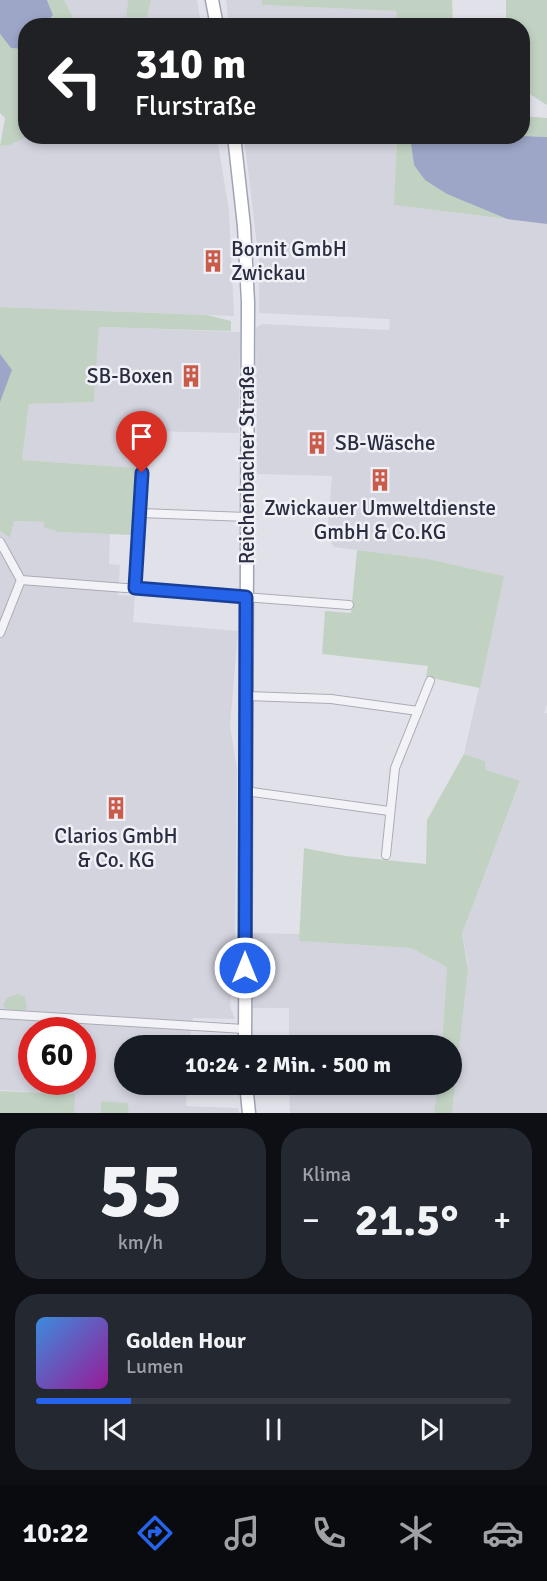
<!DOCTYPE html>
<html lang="de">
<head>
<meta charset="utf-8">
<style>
	:root { --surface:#171b24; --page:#242831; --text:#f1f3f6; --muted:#9ea1a6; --line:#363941; --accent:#2563eb }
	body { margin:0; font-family:Signika,sans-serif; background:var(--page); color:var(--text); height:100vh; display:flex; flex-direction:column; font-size:22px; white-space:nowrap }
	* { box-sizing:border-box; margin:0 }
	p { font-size:20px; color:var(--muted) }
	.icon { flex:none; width:33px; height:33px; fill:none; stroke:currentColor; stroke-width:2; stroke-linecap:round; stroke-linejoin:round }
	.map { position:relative; height:1113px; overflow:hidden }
	.panel { display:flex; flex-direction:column; gap:15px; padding:15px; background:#0d0f14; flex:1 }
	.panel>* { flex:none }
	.top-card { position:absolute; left:18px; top:18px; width:512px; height:126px; border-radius:24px; box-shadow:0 3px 9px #0003; background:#202124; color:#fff; overflow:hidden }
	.speed { position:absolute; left:18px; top:1017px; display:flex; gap:12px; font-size:30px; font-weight:700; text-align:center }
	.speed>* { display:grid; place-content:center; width:78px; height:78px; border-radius:50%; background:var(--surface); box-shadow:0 3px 9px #0003; line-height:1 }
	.speed .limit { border:9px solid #d22; background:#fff; color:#111 }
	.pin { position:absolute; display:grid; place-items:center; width:51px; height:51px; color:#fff; margin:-62px -26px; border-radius:50% 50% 50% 0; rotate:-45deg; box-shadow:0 0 6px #0007 }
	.pin .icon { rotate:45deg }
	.me { position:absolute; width:66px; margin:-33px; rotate:0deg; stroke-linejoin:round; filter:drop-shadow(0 0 4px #0008) }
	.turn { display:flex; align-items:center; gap:21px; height:126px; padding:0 18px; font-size:27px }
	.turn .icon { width:78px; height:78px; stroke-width:2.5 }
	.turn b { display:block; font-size:42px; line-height:51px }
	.big { font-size:45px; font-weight:700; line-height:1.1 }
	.panel .tile { flex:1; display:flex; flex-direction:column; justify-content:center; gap:9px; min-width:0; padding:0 21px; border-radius:24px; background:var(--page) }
	.panel .dial { align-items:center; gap:0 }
	.dial b { font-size:78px; line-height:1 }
	.song { display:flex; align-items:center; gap:18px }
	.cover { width:72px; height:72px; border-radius:9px; background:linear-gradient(135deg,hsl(210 70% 55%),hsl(300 70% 35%)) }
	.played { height:6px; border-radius:3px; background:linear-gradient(90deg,var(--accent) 20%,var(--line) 20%) }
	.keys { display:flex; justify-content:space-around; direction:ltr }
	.heat { display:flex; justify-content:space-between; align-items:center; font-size:33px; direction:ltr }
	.panel .tiles { flex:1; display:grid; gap:15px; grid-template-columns:1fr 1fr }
	.tile:last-child { grid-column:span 2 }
	.trip { position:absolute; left:114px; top:1035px; width:348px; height:60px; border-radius:30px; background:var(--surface); box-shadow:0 3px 9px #0003; font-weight:700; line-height:60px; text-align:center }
	.tab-bar { display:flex; height:96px; justify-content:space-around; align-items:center; background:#090b0e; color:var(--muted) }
	.tab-bar .icon { width:42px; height:42px }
	.tab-bar .active { color:var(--accent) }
	.tab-bar b { font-size:27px; color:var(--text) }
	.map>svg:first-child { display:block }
</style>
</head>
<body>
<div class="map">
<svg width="547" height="1113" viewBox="0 0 547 1113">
	<rect width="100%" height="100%" fill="#e1e2e9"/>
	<g fill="#d3d4de" fill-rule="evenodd">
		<polygon points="64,0 128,0 126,17 147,17 151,0 197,0 201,25 77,25"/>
		<polygon points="226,0 262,0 262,5 398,11 396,25 229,25"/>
		<polygon points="23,72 26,73 26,136 22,119"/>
		<polygon points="26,136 217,137 229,211 234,316 0,307 0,146 10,145"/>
		<polygon points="244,137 397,137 395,205 547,224 547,705 544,713 547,713 547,1113 452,1113 468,962 462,934 520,782 486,770 485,761 464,754 504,576 428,559 334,547 327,535 332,476 257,474 256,328 262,324 389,330 390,319 259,313 259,261"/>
		<polygon points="99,327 240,332 239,433 139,431 137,468 22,460 29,404 94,402"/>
		<path d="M14 521 44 522 59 532 110 534 109 564 120 565 118 595 135 596 133 622 238 631 230 726 237 769 235 933 230 1007 235 1019 193 1018 189 1045 124 1046V1084L187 1085 186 1106 238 1108 239 1113H129L128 1103 101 1101V1113H74V1094L0 1090V531L10 538ZM32 1030H82V1082H32Z"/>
		<polygon points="252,933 300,934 299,941 411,948 447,967 442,1045 289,1045 289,1008 252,1008"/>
		<polygon points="289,1085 438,1085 434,1113 290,1113"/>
	</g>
	<g fill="#c2d2c2">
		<polygon points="47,0 64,0 77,25 45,26 53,15"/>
		<polygon points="128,0 151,0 147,17 126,17"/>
		<polygon points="262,0 452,0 453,25 396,25 397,11 262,5"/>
		<polygon points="506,0 547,0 547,105 528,93 522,86 522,26 501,25 506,19"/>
		<polygon points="0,34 11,48 22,49 25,46 22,119 26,137 10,145 0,146 5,118 0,113"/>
		<polygon points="522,116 547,118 547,137 522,136"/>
		<polygon points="397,137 410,137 414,165 471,204 507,219 394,205"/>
		<polygon points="0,307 207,315 231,321 231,331 99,327 94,402 29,404 22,460 137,468 133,535 59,532 44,527 44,522 14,521 10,538 0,531"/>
		<polygon points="357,550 428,559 504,576 480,688 426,677 428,666 322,654 325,611 351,613"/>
		<polygon points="464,754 485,761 486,770 520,781 462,934 468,968 452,1113 434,1113 438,1085 452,1084 452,1046 442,1045 447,967 411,948 299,941 304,848 346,856 426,864 427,820"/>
		<polygon points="18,994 25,997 27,1008 24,1011 6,1009 3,1005 7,998"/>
		<polygon points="0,1091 75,1094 74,1113 0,1113"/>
		<polygon points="101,1101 128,1103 129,1113 101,1113"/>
	</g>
	<g fill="#9da6c7">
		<polygon points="0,0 47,0 53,15 45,25 26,26 25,46 22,49 11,48 0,34"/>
		<polygon points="522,136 547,137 547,224 507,219 447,194 425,180 414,165 410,137"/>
		<polygon points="0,354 12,370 0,402"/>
	</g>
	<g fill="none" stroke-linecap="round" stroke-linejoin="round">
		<g stroke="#aaabb6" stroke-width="10">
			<g id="street">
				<polyline points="140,513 247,517"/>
				<polyline points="0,542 21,580 349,605"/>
				<polyline points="135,588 143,444"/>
				<polyline points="0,633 21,580"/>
				<polyline points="246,696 331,699 418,711"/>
				<polyline points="245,791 389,811"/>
				<polyline points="386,855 395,768 430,681"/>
				<polyline points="0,1014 244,1029"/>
			</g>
		</g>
		<g stroke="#a0a3b4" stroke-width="15">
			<g id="primary">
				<polyline points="212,0 217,26"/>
				<polyline points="234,136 244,226 248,302 245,1046"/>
				<polyline points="246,1084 249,1113"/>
			</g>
		</g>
		<use href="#street" stroke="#f3f3f7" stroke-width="8"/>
		<use href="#primary" stroke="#fff" stroke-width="12"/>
	</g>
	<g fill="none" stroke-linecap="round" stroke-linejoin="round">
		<g stroke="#184099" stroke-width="15">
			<polyline id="route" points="142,473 135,588 246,597 245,968"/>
		</g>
		<use href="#route" stroke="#2563eb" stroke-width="10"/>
	</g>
	<defs>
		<g id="building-bare" transform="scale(1.8)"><path d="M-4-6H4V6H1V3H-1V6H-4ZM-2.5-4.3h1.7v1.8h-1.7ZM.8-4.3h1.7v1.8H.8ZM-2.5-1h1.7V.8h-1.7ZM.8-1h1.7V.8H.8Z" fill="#c95b4b" stroke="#f0f1f6" stroke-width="2.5" paint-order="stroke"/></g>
	</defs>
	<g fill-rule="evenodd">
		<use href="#building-bare" x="213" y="261"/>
		<use href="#building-bare" x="191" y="376"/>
		<use href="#building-bare" x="317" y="443"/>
		<use href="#building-bare" x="380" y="480"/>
		<use href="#building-bare" x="116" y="808"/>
	</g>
	<g text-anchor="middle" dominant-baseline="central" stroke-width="5" stroke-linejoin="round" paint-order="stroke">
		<g font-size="21" fill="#2a2c40" stroke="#f0f1f6" text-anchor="start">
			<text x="231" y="249">Bornit GmbH<tspan x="231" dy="24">Zwickau</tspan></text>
			<text x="173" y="376" text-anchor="end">SB-Boxen</text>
			<text x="335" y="443">SB-Wäsche</text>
			<text x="380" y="508" text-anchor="middle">Zwickauer Umweltdienste<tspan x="380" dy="24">GmbH &amp; Co.KG</tspan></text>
			<text x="116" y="836" text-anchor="middle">Clarios GmbH<tspan x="116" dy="24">&amp; Co. KG</tspan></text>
		</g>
		<g font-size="21" fill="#2a2c40" stroke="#f0f1f6">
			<text transform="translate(247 465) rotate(-90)">Reichenbacher Straße</text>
		</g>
	</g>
</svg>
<div class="speed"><div class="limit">60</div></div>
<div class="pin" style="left:142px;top:473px;background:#d93025"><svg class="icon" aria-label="arrive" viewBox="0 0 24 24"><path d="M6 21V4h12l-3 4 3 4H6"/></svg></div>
<svg class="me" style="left:245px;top:968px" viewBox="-20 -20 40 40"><circle r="17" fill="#2563eb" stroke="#fff" stroke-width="3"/><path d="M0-11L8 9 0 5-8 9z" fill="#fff"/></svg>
<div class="trip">10:24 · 2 Min. · 500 m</div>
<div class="top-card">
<div class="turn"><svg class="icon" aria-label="left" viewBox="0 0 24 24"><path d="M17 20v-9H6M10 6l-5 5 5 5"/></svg><div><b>310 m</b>Flurstraße</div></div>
</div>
</div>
<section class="panel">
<div class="tiles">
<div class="tile dial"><b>55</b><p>km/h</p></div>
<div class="tile"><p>Klima</p>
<div class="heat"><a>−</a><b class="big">21.5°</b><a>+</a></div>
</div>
<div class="tile">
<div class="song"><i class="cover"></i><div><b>Golden Hour</b><p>Lumen</p></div></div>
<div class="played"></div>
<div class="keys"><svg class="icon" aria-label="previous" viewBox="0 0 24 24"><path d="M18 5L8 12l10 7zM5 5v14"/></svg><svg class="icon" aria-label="pause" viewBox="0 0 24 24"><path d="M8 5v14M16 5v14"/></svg><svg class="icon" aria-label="next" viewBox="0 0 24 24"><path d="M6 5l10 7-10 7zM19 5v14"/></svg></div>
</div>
</div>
</section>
<nav class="tab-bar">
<b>10:22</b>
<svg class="icon active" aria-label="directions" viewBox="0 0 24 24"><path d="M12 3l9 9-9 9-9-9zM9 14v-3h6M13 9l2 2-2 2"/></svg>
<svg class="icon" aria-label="music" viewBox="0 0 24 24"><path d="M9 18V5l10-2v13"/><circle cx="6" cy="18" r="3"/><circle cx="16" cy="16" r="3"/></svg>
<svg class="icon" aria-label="phone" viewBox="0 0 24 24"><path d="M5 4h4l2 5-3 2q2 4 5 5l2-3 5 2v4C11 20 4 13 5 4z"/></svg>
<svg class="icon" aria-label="climate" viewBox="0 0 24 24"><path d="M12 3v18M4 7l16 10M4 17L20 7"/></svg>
<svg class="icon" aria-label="car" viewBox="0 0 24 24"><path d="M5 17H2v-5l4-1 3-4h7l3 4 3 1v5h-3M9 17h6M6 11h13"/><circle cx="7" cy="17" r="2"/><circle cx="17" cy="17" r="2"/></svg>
</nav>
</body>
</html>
